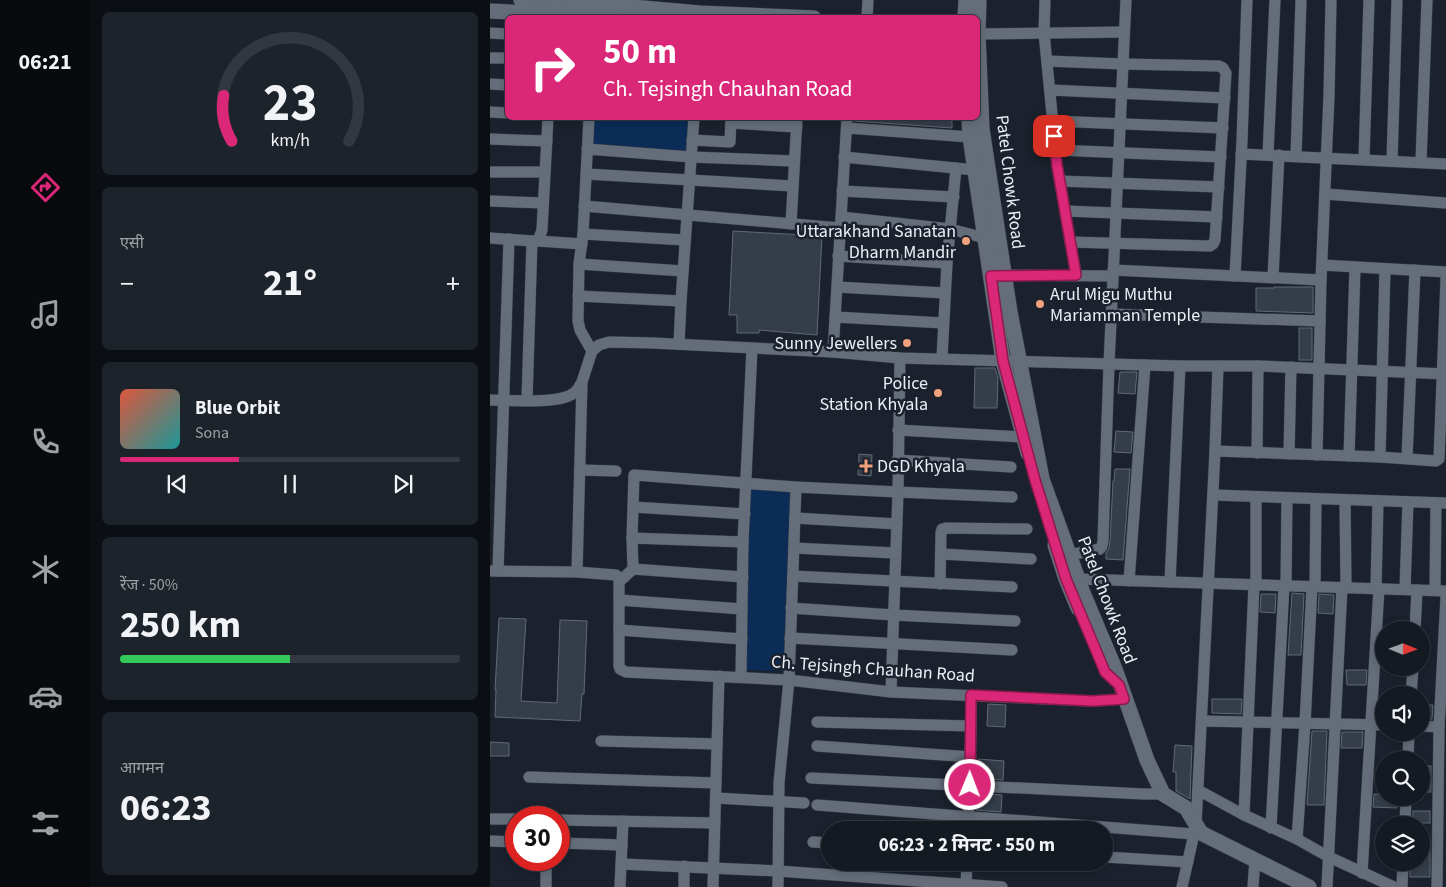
<!DOCTYPE html>
<html lang="hi">
<head>
<meta charset="utf-8">
<style>
	:root { --surface:#141a22; --page:#1d232a; --text:#f1f3f6; --muted:#9da1a5; --line:#333840; --accent:#db2777 }
	body { margin:0; font-family:"Source Sans 3","Noto Sans Devanagari",sans-serif; background:var(--page); color:var(--text); height:100vh; display:flex; flex-direction:column; font-size:19px; white-space:nowrap }
	* { box-sizing:border-box; margin:0 }
	p { font-size:16px; color:var(--muted) }
	.icon { flex:none; width:28px; height:28px; fill:none; stroke:currentColor; stroke-width:2; stroke-linecap:round; stroke-linejoin:round }
	.map { position:relative; flex:1; overflow:hidden }
	.details { display:flex; flex-direction:column; gap:12px; padding:12px; background:#0b0e13; width:400px }
	.details>* { flex:none }
	.hud { position:absolute; left:15px; top:15px; width:475px; height:105px; border-radius:8px; box-shadow:0 2px 8px #0003,0 0 0 1px var(--line); background:#db2777; color:#fff; overflow:hidden }
	.needle { width:32px; rotate:91deg }
	.buttons { position:absolute; left:885px; top:621px; display:grid; gap:10px }
	.buttons a { display:grid; place-items:center; width:55px; height:55px; border-radius:50%; background:var(--surface); box-shadow:0 2px 8px #0003,0 0 0 1px var(--line); font-size:25px }
	.speed { position:absolute; left:15px; top:806px; display:flex; gap:10px; font-size:25px; font-weight:700; text-align:center }
	.speed>* { display:grid; place-content:center; width:65px; height:65px; border-radius:50%; background:var(--surface); box-shadow:0 2px 8px #0003,0 0 0 1px var(--line); line-height:1 }
	.speed .limit { border:8px solid #d22; background:#fff; color:#111 }
	.pin { position:absolute; display:grid; place-items:center; width:42px; height:42px; color:#fff; margin:-21px; border-radius:10px; box-shadow:0 2px 8px #0006 }
	.me { position:absolute; width:55px; margin:-28px; rotate:1deg; stroke-linejoin:round; filter:drop-shadow(0 0 4px #0008) }
	.turn { display:flex; align-items:center; gap:18px; height:105px; padding:0 15px; font-size:22px }
	.turn .icon { width:65px; height:65px; stroke-width:2.5 }
	.turn b { display:block; font-size:35px; line-height:42px }
	.big { font-size:38px; font-weight:700; line-height:1.1 }
	.details .widget { flex:1; display:flex; flex-direction:column; justify-content:center; gap:8px; min-width:0; padding:0 18px; border-radius:8px; background:var(--page) }
	.details .dial { align-items:center; gap:0 }
	.dial svg { height:130px; overflow:visible; fill:none; stroke:var(--line); stroke-width:7; stroke-linecap:round; text-anchor:middle }
	.dial text { fill:var(--text); stroke:none }
	.song { display:flex; align-items:center; gap:15px }
	.cover { width:60px; height:60px; border-radius:8px; background:linear-gradient(135deg,hsl(10 70% 55%),hsl(180 70% 35%)) }
	.played { height:5px; border-radius:2px; background:linear-gradient(90deg,var(--accent) 35%,var(--line) 35%) }
	.keys { display:flex; justify-content:space-around; direction:ltr }
	.heat { display:flex; justify-content:space-between; align-items:center; font-size:28px; direction:ltr }
	.charge { height:8px; border-radius:4px; background:linear-gradient(90deg,#34c759 50%,var(--line) 0) }
	.trip { position:absolute; left:331px; top:821px; width:292px; height:50px; border-radius:25px; background:var(--surface); box-shadow:0 2px 8px #0003,0 0 0 1px var(--line); font-weight:700; line-height:50px; text-align:center }
	main { display:flex; flex:1; min-height:0 }
	.dock { display:flex; flex-direction:column; width:90px; justify-content:space-around; align-items:center; background:#080a0e; color:var(--muted) }
	.dock .icon { width:35px; height:35px }
	.dock .selected { color:var(--accent) }
	.dock b { font-size:22px; color:var(--text) }
	.map>svg:first-child { display:block }
</style>
</head>
<body>
<main>
<nav class="dock">
<b>06:21</b>
<svg class="icon selected" aria-label="directions" viewBox="0 0 24 24"><path d="M12 3l9 9-9 9-9-9zM9 14v-3h6M13 9l2 2-2 2"/></svg>
<svg class="icon" aria-label="music" viewBox="0 0 24 24"><path d="M9 18V5l10-2v13"/><circle cx="6" cy="18" r="3"/><circle cx="16" cy="16" r="3"/></svg>
<svg class="icon" aria-label="phone" viewBox="0 0 24 24"><path d="M5 4h4l2 5-3 2q2 4 5 5l2-3 5 2v4C11 20 4 13 5 4z"/></svg>
<svg class="icon" aria-label="climate" viewBox="0 0 24 24"><path d="M12 3v18M4 7l16 10M4 17L20 7"/></svg>
<svg class="icon" aria-label="car" viewBox="0 0 24 24"><path d="M5 17H2v-5l4-1 3-4h7l3 4 3 1v5h-3M9 17h6M6 11h13"/><circle cx="7" cy="17" r="2"/><circle cx="17" cy="17" r="2"/></svg>
<svg class="icon" aria-label="filters" viewBox="0 0 24 24"><path d="M4 7h16M4 17h16"/><circle cx="9" cy="7" r="2"/><circle cx="15" cy="17" r="2"/></svg>
</nav>
<section class="details">
<div class="widget dial"><svg viewBox="0 0 100 80">
<path d="M14 69A42 42 0 1 1 86 69"/>
<path d="M14 69A42 42 0 0 1 9 41" stroke="#db2777"/>
<text x="50" y="56" font-size="32" font-weight="700">23</text>
<text x="50" y="72" font-size="11">km/h</text>
</svg></div>
<div class="widget"><p>एसी</p>
<div class="heat"><a>−</a><b class="big">21°</b><a>+</a></div>
</div>
<div class="widget">
<div class="song"><i class="cover"></i><div><b>Blue Orbit</b><p>Sona</p></div></div>
<div class="played"></div>
<div class="keys"><svg class="icon" aria-label="previous" viewBox="0 0 24 24"><path d="M18 5L8 12l10 7zM5 5v14"/></svg><svg class="icon" aria-label="pause" viewBox="0 0 24 24"><path d="M8 5v14M16 5v14"/></svg><svg class="icon" aria-label="next" viewBox="0 0 24 24"><path d="M6 5l10 7-10 7zM19 5v14"/></svg></div>
</div>
<div class="widget"><p>रेंज · 50%</p><b class="big">250 km</b><div class="charge"></div></div>
<div class="widget"><p>आगमन</p><b class="big">06:23</b></div>
</section>
<div class="map">
<svg width="956" height="887" viewBox="0 0 956 887">
	<rect width="100%" height="100%" fill="#1b222d"/>
	<g fill="#0a2c56">
		<polygon points="100,118 201,118 198,152 98,145"/>
		<polygon points="254,487 300,490 298,671 252,670"/>
	</g>
	<g fill="#353d49" stroke="#606975">
		<polygon points="364,118 462,118 462,128 364,121"/>
		<polygon points="243,231 332,236 327,335 269,330 269,333 247,333 247,315 239,315"/>
		<polygon points="784,287 823,287 823,313 766,311 766,288 784,288"/>
		<rect x="809" y="328" width="13" height="32"/>
		<polygon points="485,368 505,368 508,378 507,408 484,408"/>
		<polygon points="630,372 647,372 645,394 628,393"/>
		<polygon points="626,431 643,432 641,453 624,452"/>
		<polygon points="369,454 382,455 381,476 368,475"/>
		<polygon points="625,469 640,469 633,560 616,559 616,553 619,548 620,541 623,481 624,481"/>
		<polygon points="802,593 814,594 811,655 798,655"/>
		<polygon points="771,594 786,594 785,613 770,612"/>
		<polygon points="829,594 844,595 843,614 828,613"/>
		<polygon points="9,618 36,619 31,701 67,703 70,620 97,621 94,694 92,694 90,721 5,717 6,690 5,690"/>
		<polygon points="856,670 877,670 876,685 857,685"/>
		<polygon points="722,699 752,699 751,714 722,713"/>
		<polygon points="498,704 516,705 515,727 497,726"/>
		<polygon points="931,705 943,705 942,719 931,719"/>
		<polygon points="822,731 837,731 834,805 817,805"/>
		<polygon points="852,732 873,732 872,748 851,748"/>
		<polygon points="0,742 19,743 19,756 0,756"/>
		<polygon points="685,745 702,746 700,799 686,791 686,772 683,772"/>
		<polygon points="488,759 514,761 513,780 487,778"/>
		<rect x="931" y="766" width="10" height="26"/>
		<polygon points="487,793 512,795 511,812 486,810"/>
		<polygon points="884,794 894,794 894,798 908,798 907,808 883,807"/>
		<rect x="923" y="811" width="17" height="12"/>
		<polygon points="931,840 940,840 940,877 920,877 920,863 931,863"/>
	</g>
	<g fill="none" stroke-linecap="round" stroke-linejoin="round">
		<g stroke="#383e46" stroke-width="12">
			<g id="minor">
				<polyline points="555,0 554,33 567,165 586,275"/>
				<polyline points="377,18 378,0"/>
				<polyline points="0,33 18,34"/>
				<polyline points="488,34 634,32"/>
				<polyline points="0,58 18,58"/>
				<polyline points="557,61 633,64 729,66 733,68 736,73 725,240 723,244 720,246 580,242"/>
				<polyline points="0,84 18,85"/>
				<polyline points="560,90 735,98"/>
				<polyline points="0,112 18,113"/>
				<polyline points="99,118 93,234 89,264 88,321 90,330 102,351"/>
				<polyline points="563,121 733,128"/>
				<polyline points="241,123 307,127"/>
				<polyline points="357,128 480,137"/>
				<polyline points="0,139 57,141"/>
				<polyline points="202,140 240,142 241,118"/>
				<polyline points="97,149 201,157 304,161"/>
				<polyline points="566,150 731,157"/>
				<polyline points="751,154 956,164"/>
				<polyline points="778,155 785,0"/>
				<polyline points="806,156 811,0"/>
				<polyline points="354,157 485,170"/>
				<polyline points="874,159 879,0"/>
				<polyline points="902,161 907,0"/>
				<polyline points="931,162 937,0"/>
				<polyline points="0,172 55,172"/>
				<polyline points="96,174 303,186"/>
				<polyline points="570,181 729,187"/>
				<polyline points="352,191 464,197"/>
				<polyline points="835,194 956,203"/>
				<polyline points="0,201 53,203"/>
				<polyline points="94,206 350,228"/>
				<polyline points="575,211 727,217"/>
				<polyline points="351,217 460,229 495,238"/>
				<polyline points="301,224 307,118"/>
				<polyline points="93,234 195,240"/>
				<polyline points="0,238 42,241 48,241 52,230 58,118"/>
				<polyline points="48,241 92,244"/>
				<polyline points="348,256 457,263"/>
				<polyline points="89,264 193,271"/>
				<polyline points="832,265 956,272"/>
				<polyline points="623,270 831,280"/>
				<polyline points="507,275 623,276"/>
				<polyline points="745,276 752,141 757,0"/>
				<polyline points="783,278 789,155"/>
				<polyline points="347,287 455,293"/>
				<polyline points="88,296 191,301"/>
				<polyline points="621,314 830,321"/>
				<polyline points="345,317 453,323"/>
				<polyline points="189,344 191,301 204,118"/>
				<polyline points="343,352 357,118"/>
				<polyline points="410,358 408,492 522,497"/>
				<polyline points="452,358 457,263 466,168"/>
				<path d="M0 400C19 400 72 405 85 392 88 390 90 385 92 382"/>
				<polyline points="37,400 42,241"/>
				<polyline points="408,430 533,437"/>
				<polyline points="725,451 890,457 946,461 949,459 956,279"/>
				<polyline points="767,453 768,366"/>
				<polyline points="799,454 801,367"/>
				<polyline points="827,455 831,280 839,96 841,0"/>
				<polyline points="859,456 865,267"/>
				<polyline points="890,457 895,269"/>
				<polyline points="917,458 925,270"/>
				<polyline points="407,460 521,467"/>
				<polyline points="90,470 126,471"/>
				<polyline points="723,495 956,503"/>
				<polyline points="855,500 856,587"/>
				<polyline points="143,507 255,514"/>
				<polyline points="305,518 407,524"/>
				<polyline points="142,538 253,542"/>
				<polyline points="304,548 405,553"/>
				<polyline points="451,554 541,559"/>
				<polyline points="579,555 610,549 612,546 613,541 619,364 636,0"/>
				<polyline points="143,569 253,577"/>
				<polyline points="0,571 87,572 126,575 129,578 129,666 130,669 136,672 299,680 401,692 603,701 634,699"/>
				<polyline points="8,571 19,239"/>
				<polyline points="87,572 92,382 102,351 109,345 119,342 163,343 343,352 410,358 690,366 768,366 956,374"/>
				<polyline points="303,576 522,587"/>
				<polyline points="588,579 956,591"/>
				<polyline points="639,581 655,365"/>
				<polyline points="129,582 143,569 142,538 144,475 306,487 408,492 401,692"/>
				<polyline points="680,582 690,366"/>
				<polyline points="450,584 451,533 452,529 456,528 537,529"/>
				<polyline points="766,585 766,497"/>
				<polyline points="796,586 797,498"/>
				<polyline points="825,587 826,499"/>
				<polyline points="886,588 888,501"/>
				<polyline points="915,589 918,502"/>
				<polyline points="945,590 946,503"/>
				<polyline points="129,600 252,609"/>
				<polyline points="301,608 403,615 525,621"/>
				<polyline points="129,630 252,639"/>
				<polyline points="925,630 927,590"/>
				<polyline points="300,638 522,650"/>
				<polyline points="251,677 253,542 262,348"/>
				<polyline points="921,695 923,668"/>
				<polyline points="712,721 894,725"/>
				<polyline points="327,722 481,726"/>
				<polyline points="931,726 949,727"/>
				<polyline points="111,741 227,744"/>
				<polyline points="327,746 481,757"/>
				<polyline points="918,760 919,732"/>
				<polyline points="39,777 226,783"/>
				<polyline points="321,778 654,794 673,794"/>
				<polyline points="708,790 754,815 807,839 839,857 904,887"/>
				<polyline points="226,798 314,803"/>
				<polyline points="327,805 704,834"/>
				<polyline points="754,815 764,585"/>
				<polyline points="0,819 26,819"/>
				<polyline points="69,820 225,823"/>
				<polyline points="915,825 916,798"/>
				<polyline points="781,828 794,586"/>
				<polyline points="478,830 481,726 481,695"/>
				<polyline points="807,839 815,724 822,586"/>
				<polyline points="0,841 26,842"/>
				<polyline points="323,842 340,843"/>
				<polyline points="69,843 132,845"/>
				<polyline points="615,857 698,862"/>
				<polyline points="131,864 288,871 512,887"/>
				<polyline points="872,873 889,588"/>
				<polyline points="56,887 56,860"/>
				<polyline points="130,887 133,821"/>
				<polyline points="194,887 194,866"/>
				<polyline points="223,887 229,676"/>
				<polyline points="288,887 289,783 299,680 306,487"/>
				<polyline points="476,887 477,862"/>
				<polyline points="692,887 706,825 725,451 728,366"/>
				<polyline points="763,887 765,860"/>
				<polyline points="837,887 852,587"/>
				<polyline points="912,887 913,862"/>
				<polyline points="947,887 949,727 956,597"/>
			</g>
		</g>
		<g stroke="#383e46" stroke-width="16">
			<g id="tertiary">
				<polyline points="31,0 63,3 131,6 210,13 324,18"/>
				<polyline points="489,0 488,34 492,129 520,312 552,479 593,593 625,669 657,760 673,794 696,808 711,833 819,887"/>
				<polyline points="0,11 130,18"/>
				<polyline points="475,18 476,0"/>
				<polyline points="479,118 480,137 513,361 538,453"/>
				<polyline points="565,545 576,579 588,608"/>
			</g>
		</g>
		<use href="#minor" stroke="#646d79" stroke-width="11"/>
		<use href="#tertiary" stroke="#646d79" stroke-width="15"/>
	</g>
	<g fill="none" stroke-linecap="round" stroke-linejoin="round">
		<g stroke="#8e194d" stroke-width="12">
			<polyline id="route" points="480,785 481,695 603,701 634,699 629,685 615,672 576,579 545,480 513,361 501,276 586,275 567,165 564,136"/>
		</g>
		<use href="#route" stroke="#db2777" stroke-width="9"/>
	</g>
	<g fill="#f1a17c" stroke="#1b222d" stroke-width="2">
		<circle cx="476" cy="241" r="5"/>
		<circle cx="550" cy="304" r="5"/>
		<circle cx="417" cy="343" r="5"/>
		<circle cx="448" cy="393" r="5"/>
		<path d="M373.5 458.5h5v5h5v5h-5v5h-5v-5h-5v-5h5z"/>
	</g>
	<g text-anchor="middle" dominant-baseline="central" stroke-width="5" stroke-linejoin="round" paint-order="stroke">
		<g font-size="18" fill="#eaeff6" stroke="#1b222d">
			<text transform="translate(520 182) rotate(83)">Patel Chowk Road</text>
			<text transform="translate(617 600) rotate(69)">Patel Chowk Road</text>
			<text transform="translate(383 669) rotate(4)">Ch. Tejsingh Chauhan Road</text>
		</g>
		<g font-size="18" fill="#eaeff6" stroke="#1b222d" text-anchor="end">
			<text x="466" y="231">Uttarakhand Sanatan<tspan x="466" dy="21">Dharm Mandir</tspan></text>
			<text x="560" y="294" text-anchor="start">Arul Migu Muthu<tspan x="560" dy="21">Mariamman Temple</tspan></text>
			<text x="407" y="343">Sunny Jewellers</text>
			<text x="438" y="383">Police<tspan x="438" dy="21">Station Khyala</tspan></text>
			<text x="387" y="466" text-anchor="start">DGD Khyala</text>
		</g>
	</g>
</svg>
<div class="buttons">
<a><svg class="needle" viewBox="-14 -14 28 28"><path d="M0-13l5 13h-10z" fill="#e53935"/><path d="M0 13l5-13h-10z" fill="#9da1a5"/></svg></a>
<a><svg class="icon" aria-label="sound" viewBox="0 0 24 24"><path d="M4 9h4l5-4v14l-5-4H4zM17 9q2 3 0 6"/></svg></a>
<a><svg class="icon" aria-label="search" viewBox="0 0 24 24"><circle cx="10" cy="10" r="6"/><path d="M15 15l6 6"/></svg></a>
<a><svg class="icon" aria-label="layers" viewBox="0 0 24 24"><path d="M12 4l9 5-9 5-9-5zM3 14l9 5 9-5"/></svg></a>
</div>
<div class="speed"><div class="limit">30</div></div>
<div class="pin" style="left:564px;top:136px;background:#d93025"><svg class="icon" aria-label="arrive" viewBox="0 0 24 24"><path d="M6 21V4h12l-3 4 3 4H6"/></svg></div>
<svg class="me" style="left:480px;top:785px" viewBox="-20 -20 40 40"><circle r="17" fill="#db2777" stroke="#fff" stroke-width="3"/><path d="M0-11L8 9 0 5-8 9z" fill="#fff"/></svg>
<div class="trip">06:23 · 2 मिनट · 550 m</div>
<div class="hud">
<div class="turn"><svg class="icon" aria-label="right" viewBox="0 0 24 24"><path d="M7 20v-9h11M14 6l5 5-5 5"/></svg><div><b>50 m</b>Ch. Tejsingh Chauhan Road</div></div>
</div>
</div>
</main>
</body>
</html>
